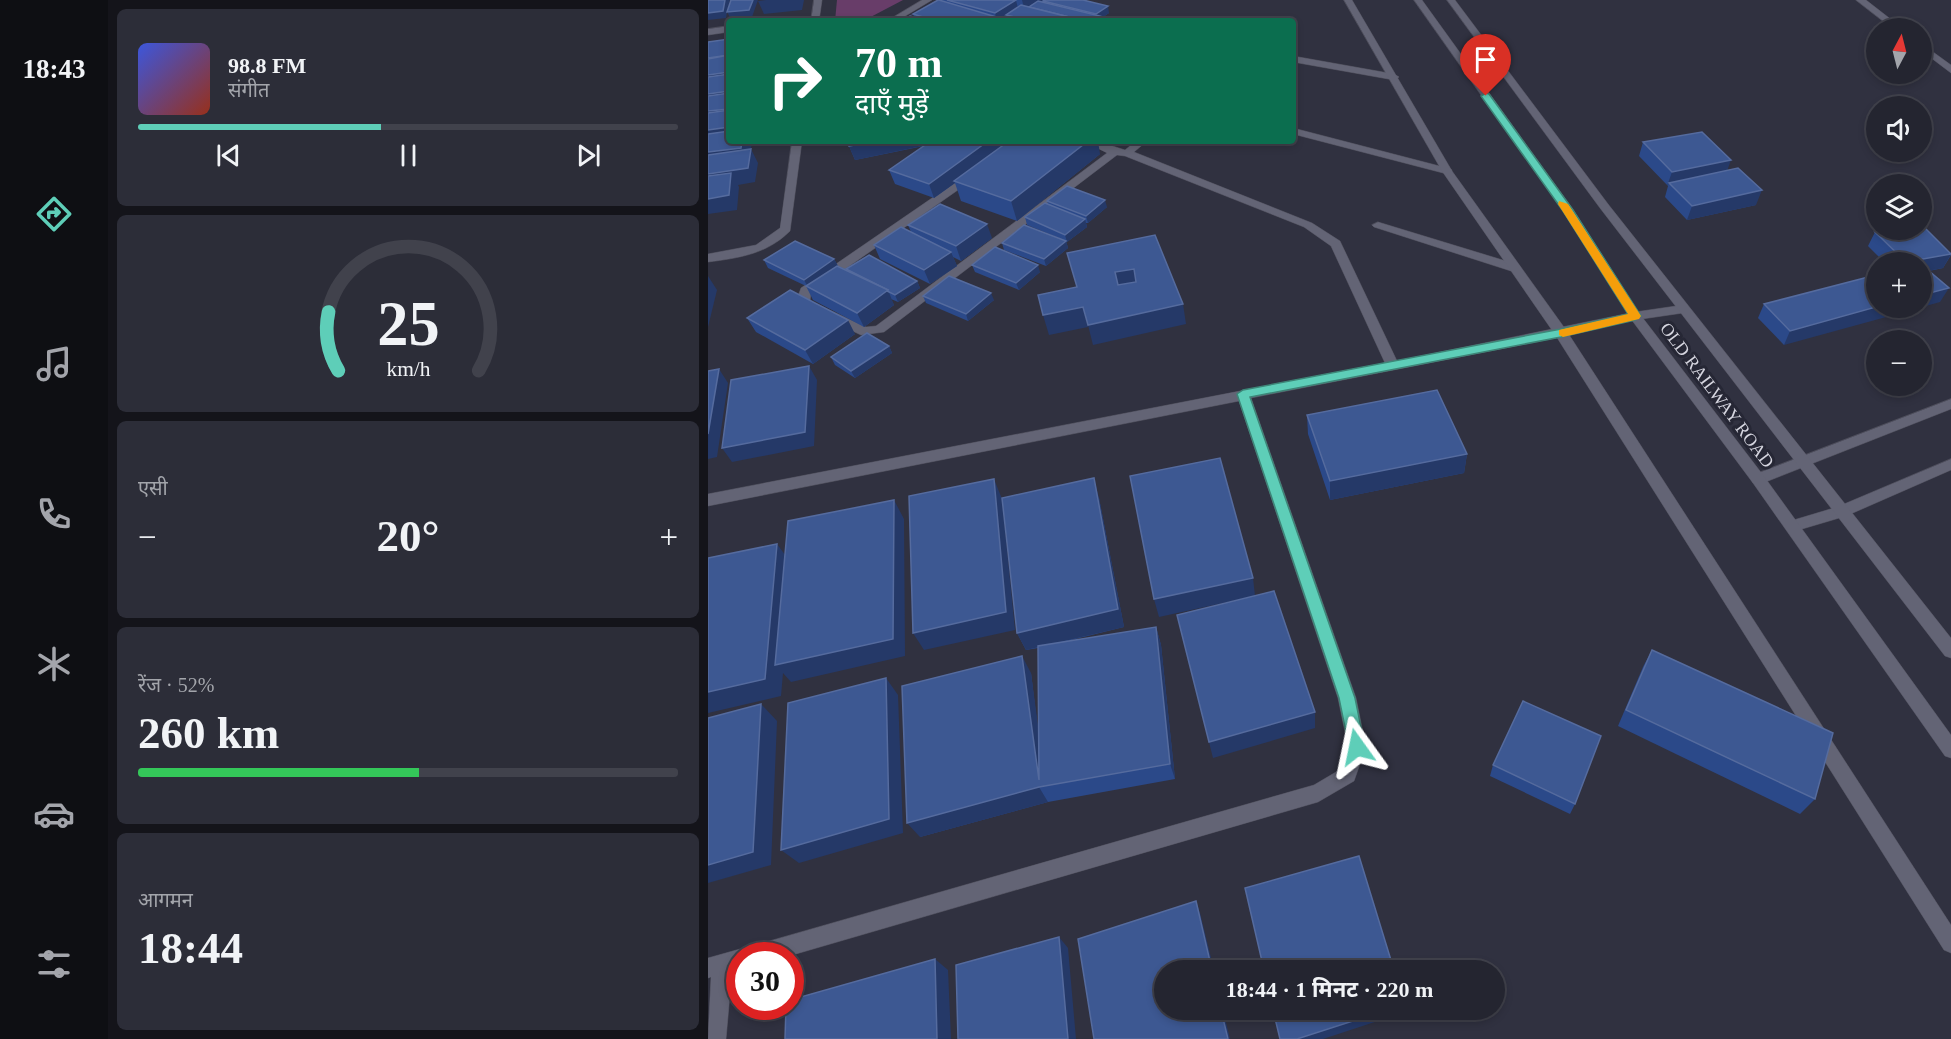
<!DOCTYPE html>
<html lang="hi">
<head>
<meta charset="utf-8">
<style>
	:root { --surface:#242530; --page:#2c2d38; --text:#f1f3f6; --muted:#a3a5ab; --line:#41424c; --accent:#5eceb8 }
	body { margin:0; font-family:"Times New Roman","Noto Sans Devanagari",serif; background:var(--page); color:var(--text); height:100vh; display:flex; flex-direction:column; font-size:22px; white-space:nowrap }
	* { box-sizing:border-box; margin:0 }
	p { font-size:20px; color:var(--muted) }
	.icon { flex:none; width:33px; height:33px; fill:none; stroke:currentColor; stroke-width:2; stroke-linecap:round; stroke-linejoin:round }
	.map { position:relative; flex:1; overflow:hidden }
	.sheet { display:flex; flex-direction:column; gap:9px; padding:9px; background:#14141a; width:600px }
	.sheet>* { flex:none }
	.hud { position:absolute; left:18px; top:18px; width:570px; height:126px; border-radius:6px; box-shadow:0 3px 9px #0003,0 0 0 2px var(--line); background:#0b6e4f; color:#fff; overflow:hidden }
	.needle { width:39px; rotate:7deg }
	.buttons { position:absolute; left:1158px; top:18px; display:grid; gap:12px }
	.buttons a { display:grid; place-items:center; width:66px; height:66px; border-radius:50%; background:var(--surface); box-shadow:0 3px 9px #0003,0 0 0 2px var(--line); font-size:30px }
	.speed { position:absolute; left:18px; top:942px; display:flex; gap:12px; font-size:30px; font-weight:700; text-align:center }
	.speed>* { display:grid; place-content:center; width:78px; height:78px; border-radius:50%; background:var(--surface); box-shadow:0 3px 9px #0003,0 0 0 2px var(--line); line-height:1 }
	.speed .limit { border:9px solid #d22; background:#fff; color:#111 }
	.pin { position:absolute; display:grid; place-items:center; width:51px; height:51px; color:#fff; margin:-62px -26px; border-radius:50% 50% 50% 0; rotate:-45deg; box-shadow:0 0 6px #0007 }
	.pin .icon { rotate:45deg }
	.me { position:absolute; width:66px; margin:-33px; rotate:348deg; stroke-linejoin:round; filter:drop-shadow(0 0 4px #0008) }
	.turn { display:flex; align-items:center; gap:21px; height:126px; padding:0 30px; font-size:27px }
	.turn .icon { width:78px; height:78px; stroke-width:2.5 }
	.turn b { display:block; font-size:42px; line-height:51px }
	.big { font-size:45px; font-weight:700; line-height:1.1 }
	.sheet .card { flex:1; display:flex; flex-direction:column; justify-content:center; gap:9px; min-width:0; padding:0 21px; border-radius:9px; background:var(--page) }
	.sheet .dial { align-items:center; gap:0 }
	.dial svg { height:156px; overflow:visible; fill:none; stroke:var(--line); stroke-width:7; stroke-linecap:round; text-anchor:middle }
	.dial text { fill:var(--text); stroke:none }
	.song { display:flex; align-items:center; gap:18px }
	.cover { width:72px; height:72px; border-radius:9px; background:linear-gradient(135deg,hsl(230 70% 55%),hsl(10 70% 35%)) }
	.played { height:6px; border-radius:3px; background:linear-gradient(90deg,var(--accent) 45%,var(--line) 45%) }
	.keys { display:flex; justify-content:space-around; direction:ltr }
	.heat { display:flex; justify-content:space-between; align-items:center; font-size:33px; direction:ltr }
	.charge { height:9px; border-radius:4px; background:linear-gradient(90deg,#34c759 52%,var(--line) 0) }
	.trip { position:absolute; left:446px; top:960px; width:351px; height:60px; border-radius:30px; background:var(--surface); box-shadow:0 3px 9px #0003,0 0 0 2px var(--line); font-weight:700; line-height:60px; text-align:center }
	main { display:flex; flex:1; min-height:0 }
	.tab-bar { display:flex; flex-direction:column; width:108px; justify-content:space-around; align-items:center; background:#0e0f13; color:var(--muted) }
	.tab-bar .icon { width:42px; height:42px }
	.tab-bar .active { color:var(--accent) }
	.tab-bar b { font-size:27px; color:var(--text) }
	.map>svg:first-child { display:block }
</style>
</head>
<body>
<main>
<nav class="tab-bar">
<b>18:43</b>
<svg class="icon active" aria-label="directions" viewBox="0 0 24 24"><path d="M12 3l9 9-9 9-9-9zM9 14v-3h6M13 9l2 2-2 2"/></svg>
<svg class="icon" aria-label="music" viewBox="0 0 24 24"><path d="M9 18V5l10-2v13"/><circle cx="6" cy="18" r="3"/><circle cx="16" cy="16" r="3"/></svg>
<svg class="icon" aria-label="phone" viewBox="0 0 24 24"><path d="M5 4h4l2 5-3 2q2 4 5 5l2-3 5 2v4C11 20 4 13 5 4z"/></svg>
<svg class="icon" aria-label="climate" viewBox="0 0 24 24"><path d="M12 3v18M4 7l16 10M4 17L20 7"/></svg>
<svg class="icon" aria-label="car" viewBox="0 0 24 24"><path d="M5 17H2v-5l4-1 3-4h7l3 4 3 1v5h-3M9 17h6M6 11h13"/><circle cx="7" cy="17" r="2"/><circle cx="17" cy="17" r="2"/></svg>
<svg class="icon" aria-label="filters" viewBox="0 0 24 24"><path d="M4 7h16M4 17h16"/><circle cx="9" cy="7" r="2"/><circle cx="15" cy="17" r="2"/></svg>
</nav>
<section class="sheet">
<div class="card">
<div class="song"><i class="cover"></i><div><b>98.8 FM</b><p>संगीत</p></div></div>
<div class="played"></div>
<div class="keys"><svg class="icon" aria-label="previous" viewBox="0 0 24 24"><path d="M18 5L8 12l10 7zM5 5v14"/></svg><svg class="icon" aria-label="pause" viewBox="0 0 24 24"><path d="M8 5v14M16 5v14"/></svg><svg class="icon" aria-label="next" viewBox="0 0 24 24"><path d="M6 5l10 7-10 7zM19 5v14"/></svg></div>
</div>
<div class="card dial"><svg viewBox="0 0 100 80">
<path d="M14 69A42 42 0 1 1 86 69"/>
<path d="M14 69A42 42 0 0 1 9 39" stroke="#5eceb8"/>
<text x="50" y="56" font-size="32" font-weight="700">25</text>
<text x="50" y="72" font-size="11">km/h</text>
</svg></div>
<div class="card"><p>एसी</p>
<div class="heat"><a>−</a><b class="big">20°</b><a>+</a></div>
</div>
<div class="card"><p>रेंज · 52%</p><b class="big">260 km</b><div class="charge"></div></div>
<div class="card"><p>आगमन</p><b class="big">18:44</b></div>
</section>
<div class="map">
<svg width="1243" height="1039" viewBox="0 0 1243 1039">
	<rect width="100%" height="100%" fill="#303140"/>
	<polygon fill="#683d69" points="129,0 195,0 155,21 127,21"/>
	<g fill="none" stroke-linecap="round" stroke-linejoin="round">
		<g stroke="#4d4d5a" stroke-width="1">
			<g id="minor">
				<polygon points="106,0 114,0 111,21 103,21"/>
				<polygon points="214,0 224,0 189,21 179,21"/>
				<polygon points="21,26 21,32 0,35 0,29"/>
				<polygon points="585,56 686,74 691,77 686,80 585,62"/>
				<polygon points="585,128 743,169 744,171 739,174 585,134"/>
				<path d="M84 141H94L82 231C59 254 31 258 0 262V254L48 245 72 228Z"/>
				<polygon points="375,141 389,141 417,150 428,141 439,141 426,152 604,223 632,241 689,361 927,312 975,305 981,309 975,313 927,320 853,337 543,398 648,698 658,747 646,781 610,802 81,956 32,956 32,969 24,971 18,1039 0,1039 3,977 0,978 0,958 32,949 36,951 44,946 606,785 633,769 640,747 630,698 531,401 0,506 0,494 677,363 623,246 596,227 417,156 409,155 176,332 153,335 94,307 89,299 93,288 259,174 267,174 267,178 103,293 102,301 158,327 168,326 399,153"/>
				<polygon points="670,222 811,265 813,268 811,271 803,271 666,227 664,225"/>
			</g>
		</g>
		<g stroke="#4d4d5a" stroke-width="1">
			<g id="tertiary">
				<polygon points="636,0 644,0 744,171 858,330 1243,925 1243,953 1236,950 848,336 734,171"/>
				<polygon points="1148,0 1158,0 1194,28 1184,28"/>
				<polygon points="1214,44 1243,65 1243,73 1214,51"/>
				<polygon points="1243,399 1243,409 1055,483 1045,483 1043,479 1045,475"/>
				<polygon points="1243,459 1243,470 1138,516 1084,532 1079,530 1076,526 1079,522 1129,507"/>
			</g>
		</g>
		<g stroke="#4d4d5a" stroke-width="1">
			<g id="secondary">
				<polygon points="706,0 714,0 864,208 931,313 1055,475 1243,735 1243,758 1237,756 1045,483 923,319 855,211"/>
				<polygon points="739,0 747,0 900,204 1243,638 1243,658 1237,656 892,208"/>
			</g>
		</g>
		<use href="#minor" fill="#636475" fill-rule="evenodd"/>
		<use href="#tertiary" fill="#636475" fill-rule="evenodd"/>
		<use href="#secondary" fill="#636475" fill-rule="evenodd"/>
	</g>
	<g fill="#2b4989">
		<polygon points="233,0 375,0 401,13 392,19 393,21 193,21 206,17 205,14"/>
		<polygon points="140,141 392,154 309,221 253,201 247,183 226,198 187,184 181,170 216,146 147,160 141,146"/>
		<polygon points="935,142 1020,170 1048,205 979,220 957,197 960,186 931,156"/>
		<polygon points="339,201 399,207 380,223 378,223 379,227 359,242 358,241 360,248 338,266 296,250 294,243 351,238 319,225 317,217 340,204"/>
		<polygon points="200,225 284,238 253,261 245,257 249,266 222,284 172,259 166,245 203,232"/>
		<polygon points="1167,232 1243,253 1243,255 1235,268 1221,271 1232,302 1214,262 1176,262 1160,246"/>
		<polygon points="126,259 130,266 139,270 209,281 212,288 190,302 183,299 186,305 156,327 105,300 98,286 60,268 56,260"/>
		<polygon points="264,265 332,272 311,290 267,272"/>
		<polygon points="1168,275 1076,345 1050,318 1056,304"/>
		<polygon points="215,296 286,300 260,321 218,303"/>
		<polygon points="39,318 147,334 105,364 48,332"/>
		<polygon points="181,346 184,353 147,378 127,365 123,357"/>
		<polygon points="599,415 759,454 756,473 622,500 600,434"/>
		<polygon points="391,498 416,627 351,643 448,627 453,645 467,779 340,802 212,837 323,673 330,730 330,648 318,650 309,633"/>
		<polygon points="944,650 1107,799 1092,814 910,726 935,667"/>
		<polygon points="785,765 867,804 862,814 782,776"/>
	</g>
	<g fill="#253968">
		<polygon points="17,0 22,0 19,12 45,0 50,0 44,17 23,19 19,12 18,18 0,20 0,13"/>
		<polygon points="58,0 96,0 94,10 56,14 50,1"/>
		<polygon points="308,0 311,13 298,15 299,21 289,21 287,13"/>
		<polygon points="314,0 337,0 317,12"/>
		<polygon points="400,6 401,13 392,19 393,21 385,21 389,18 388,14"/>
		<polygon points="285,16 286,21 276,21"/>
		<polygon points="21,72 21,87 0,90 0,75"/>
		<polygon points="21,91 21,106 0,109 0,94"/>
		<polygon points="21,109 21,123 0,126 0,111"/>
		<polygon points="21,127 21,141 0,145 0,130"/>
		<polygon points="34,141 43,141 44,143 40,162 0,167 0,152"/>
		<polygon points="166,141 238,141 147,160 141,146"/>
		<polygon points="280,141 302,141 246,181 247,183 226,198 221,184"/>
		<polygon points="380,141 390,141 392,154 309,221 303,201"/>
		<polygon points="43,149 50,163 47,182 30,185 31,187 29,210 0,214 0,174"/>
		<polygon points="1023,160 1018,174 961,183 959,186 964,172"/>
		<polygon points="1054,190 1048,205 979,220 984,206"/>
		<polygon points="397,200 399,207 380,223 378,216"/>
		<polygon points="377,219 379,227 359,242 357,235"/>
		<polygon points="279,224 284,238 253,261 248,246"/>
		<polygon points="358,241 360,248 338,266 336,259"/>
		<polygon points="243,252 249,266 222,284 216,270"/>
		<polygon points="1243,254 1235,268 1214,272 1214,262 1198,262"/>
		<polygon points="126,259 130,266 100,287 96,280"/>
		<polygon points="330,265 332,272 311,290 308,283"/>
		<polygon points="426,269 429,290 411,292 407,272"/>
		<polygon points="0,276 9,290 0,327"/>
		<polygon points="209,281 212,288 190,302 187,295"/>
		<polygon points="1241,288 1232,302 1214,307 1214,295"/>
		<polygon points="180,290 186,305 156,327 149,313"/>
		<polygon points="283,293 286,300 260,321 258,314"/>
		<polygon points="475,304 478,324 385,345 380,325"/>
		<polygon points="375,307 380,327 341,335 335,315"/>
		<polygon points="1168,307 1211,308 1076,345 1082,331"/>
		<polygon points="140,320 147,334 105,364 97,350"/>
		<polygon points="181,346 184,353 147,378 143,371"/>
		<polygon points="101,366 109,380 106,446 24,462 14,448"/>
		<polygon points="11,369 20,383 9,457 0,459 0,434"/>
		<polygon points="759,454 756,473 622,500 622,481"/>
		<polygon points="386,478 391,498 416,627 318,650 309,633"/>
		<polygon points="286,479 294,499 307,630 216,650 205,633"/>
		<polygon points="186,500 196,519 197,656 83,682 75,673 73,696 0,713 0,692 69,544 83,563"/>
		<polygon points="545,578 547,596 451,617 446,599"/>
		<polygon points="448,627 453,645 467,779 462,764"/>
		<polygon points="314,656 323,673 338,786 331,780"/>
		<polygon points="178,678 190,695 195,833 91,863 73,850"/>
		<polygon points="53,704 69,721 63,865 0,883 0,865"/>
		<polygon points="607,712 607,728 505,758 501,742"/>
		<polygon points="331,787 340,802 212,837 199,823"/>
		<polygon points="488,901 492,913 506,970 504,970"/>
		<polygon points="351,937 360,948 368,1039 360,1039"/>
		<polygon points="227,959 240,970 243,1039 229,1039"/>
		<polygon points="513,1010 515,1010 522,1039 520,1039"/>
		<polygon points="679,1010 695,1010 694,1013 615,1039 589,1039"/>
	</g>
	<g fill="#3d5892" stroke="#556b9e" stroke-width="1.5" fill-rule="evenodd">
		<polygon points="0,0 17,0 15,11 0,13"/>
		<polygon points="23,0 45,0 41,10 19,12"/>
		<polygon points="230,0 231,0 285,16 276,21 228,21 205,14"/>
		<polygon points="239,0 308,0 287,13"/>
		<polygon points="336,0 375,0 400,6 388,14 335,1"/>
		<polygon points="330,1 392,16 385,21 374,21 373,20 321,7"/>
		<polygon points="313,5 373,20 372,21 323,21 298,15"/>
		<polygon points="202,16 220,21 193,21"/>
		<polygon points="21,39 21,55 0,58 0,42"/>
		<polygon points="21,55 21,72 0,75 0,59"/>
		<polygon points="21,74 21,91 0,94 0,77"/>
		<polygon points="21,93 21,109 0,111 0,96"/>
		<polygon points="21,110 21,127 0,130 0,113"/>
		<polygon points="21,131 21,141 34,141 33,148 0,152 0,134"/>
		<polygon points="994,132 1023,160 964,172 935,142"/>
		<polygon points="140,141 166,141 141,146"/>
		<polygon points="223,141 280,141 221,184 181,170"/>
		<polygon points="301,141 380,141 303,201 246,181"/>
		<polygon points="43,149 40,168 0,174 0,155"/>
		<polygon points="1030,168 1054,190 984,206 961,183"/>
		<polygon points="23,173 21,195 0,199 0,176"/>
		<polygon points="359,186 397,200 378,216 339,201"/>
		<polygon points="337,203 377,219 357,235 317,217"/>
		<polygon points="232,204 279,224 248,246 200,225"/>
		<polygon points="316,225 358,241 336,259 294,243"/>
		<polygon points="1214,225 1243,254 1198,262 1167,232 1181,230 1214,230"/>
		<polygon points="193,227 243,252 216,270 166,245"/>
		<path d="M447 235 475 304 380 325 375 307 335 315 330 295 369 287 359 253ZM426 269 428 282 410 285 407 272Z"/>
		<polygon points="87,241 126,259 96,280 56,260"/>
		<polygon points="287,247 330,265 308,283 264,265"/>
		<polygon points="161,255 209,281 187,295 179,291 180,290 138,269"/>
		<polygon points="1214,265 1241,288 1214,295"/>
		<polygon points="129,266 180,290 149,313 98,286"/>
		<polygon points="1168,275 1168,307 1082,331 1056,304"/>
		<polygon points="241,276 283,293 258,314 215,296"/>
		<polygon points="82,290 140,320 97,350 39,318"/>
		<polygon points="159,333 181,346 143,371 123,357"/>
		<polygon points="101,366 97,432 14,448 23,380"/>
		<polygon points="11,369 0,434 0,371"/>
		<polygon points="729,390 759,454 622,481 599,415"/>
		<polygon points="512,458 545,578 446,599 422,476"/>
		<polygon points="386,478 410,609 309,633 294,498"/>
		<polygon points="286,479 298,612 205,633 201,496"/>
		<polygon points="186,500 185,639 67,665 80,521"/>
		<polygon points="69,544 57,679 0,692 0,558"/>
		<polygon points="566,591 607,712 501,742 469,615"/>
		<polygon points="448,627 462,764 331,787 199,823 194,686 314,656 331,780 330,646"/>
		<polygon points="944,650 1125,733 1107,799 918,710"/>
		<polygon points="178,678 181,819 73,850 80,703"/>
		<polygon points="815,701 893,736 867,804 785,765"/>
		<polygon points="53,704 45,852 0,865 0,718"/>
		<polygon points="651,856 686,970 556,970 537,888"/>
		<polygon points="488,901 504,970 456,970 456,1010 513,1010 520,1039 386,1039 370,939"/>
		<polygon points="351,937 360,1039 250,1039 248,965"/>
		<polygon points="227,959 229,1039 77,1039 78,1006 82,1006 82,1000"/>
		<polygon points="565,1010 679,1010 589,1039 572,1039"/>
	</g>
	<polygon fill="#5eceb8" stroke="#3d8678" stroke-width="1.5" points="778,93 781,94 865,210 933,316 927,320 853,337 542,397 647,698 657,747 655,752 649,754 643,752 641,747 631,698 529,394 535,390 853,329 920,314 855,211 773,96"/>
	<polygon fill="#f59e0b" points="851,201 860,204 933,316 931,319 855,337 851,335 851,330 920,314 850,204"/>
	<g text-anchor="middle" dominant-baseline="central" stroke-width="6" stroke-linejoin="round" paint-order="stroke">
		<g font-size="18" fill="#d5d5df" stroke="#262735">
			<text transform="translate(1009 395) rotate(53)">OLD RAILWAY ROAD</text>
		</g>
	</g>
</svg>
<div class="buttons">
<a><svg class="needle" viewBox="-14 -14 28 28"><path d="M0-13l5 13h-10z" fill="#e53935"/><path d="M0 13l5-13h-10z" fill="#a3a5ab"/></svg></a>
<a><svg class="icon" aria-label="sound" viewBox="0 0 24 24"><path d="M4 9h4l5-4v14l-5-4H4zM17 9q2 3 0 6"/></svg></a>
<a><svg class="icon" aria-label="layers" viewBox="0 0 24 24"><path d="M12 4l9 5-9 5-9-5zM3 14l9 5 9-5"/></svg></a>
<a>+</a>
<a>−</a>
</div>
<div class="speed"><div class="limit">30</div></div>
<div class="pin" style="left:778px;top:96px;background:#d93025"><svg class="icon" aria-label="arrive" viewBox="0 0 24 24"><path d="M6 21V4h12l-3 4 3 4H6"/></svg></div>
<svg class="me" style="left:649px;top:747px" viewBox="-20 -20 40 40"><path d="M0-17L14 15 0 8-14 15z" fill="#5eceb8" stroke="#fff" stroke-width="4"/></svg>
<div class="trip">18:44 · 1 मिनट · 220 m</div>
<div class="hud">
<div class="turn"><svg class="icon" aria-label="right" viewBox="0 0 24 24"><path d="M7 20v-9h11M14 6l5 5-5 5"/></svg><div><b>70 m</b>दाएँ मुड़ें</div></div>
</div>
</div>
</main>
</body>
</html>
